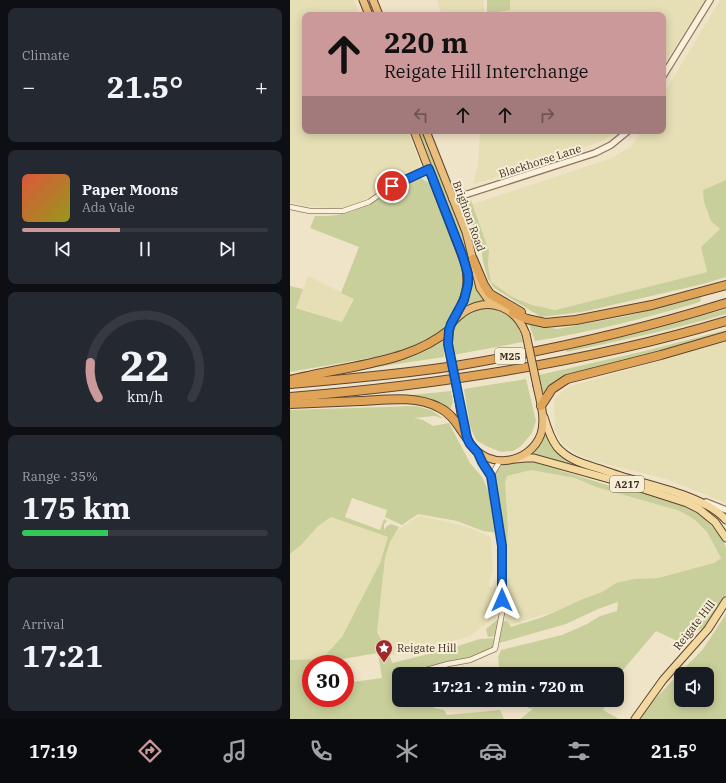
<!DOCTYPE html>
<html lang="en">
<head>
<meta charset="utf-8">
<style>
	:root { --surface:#171b24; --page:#242831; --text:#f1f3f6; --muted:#9ea1a6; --line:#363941; --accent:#cc999b }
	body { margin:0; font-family:"IBM Plex Serif",serif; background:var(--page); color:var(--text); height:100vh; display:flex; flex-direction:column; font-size:15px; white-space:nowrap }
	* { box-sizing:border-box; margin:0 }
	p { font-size:13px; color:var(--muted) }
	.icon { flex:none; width:22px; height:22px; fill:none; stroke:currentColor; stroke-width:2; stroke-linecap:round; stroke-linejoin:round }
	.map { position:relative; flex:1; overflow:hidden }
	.side { display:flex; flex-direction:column; gap:8px; padding:8px; background:#0d0f14; width:290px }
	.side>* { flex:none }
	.hud { position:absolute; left:12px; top:12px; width:364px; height:122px; border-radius:8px; box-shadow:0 2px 10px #0003; background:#cc999b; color:#111; overflow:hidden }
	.buttons { position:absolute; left:384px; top:667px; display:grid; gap:8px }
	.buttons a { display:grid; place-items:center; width:40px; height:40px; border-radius:8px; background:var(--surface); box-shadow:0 2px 10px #0003; font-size:20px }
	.speed { position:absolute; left:12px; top:655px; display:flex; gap:8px; font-size:20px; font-weight:700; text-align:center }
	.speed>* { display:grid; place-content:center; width:52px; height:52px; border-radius:50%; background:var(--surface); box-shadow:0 2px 10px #0003; line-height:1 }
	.speed .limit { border:6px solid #d22; background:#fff; color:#111 }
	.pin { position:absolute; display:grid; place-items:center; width:34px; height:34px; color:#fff; margin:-17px; border:2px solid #fff; border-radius:50%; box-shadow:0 1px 4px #0007 }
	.me { position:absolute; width:44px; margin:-22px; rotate:0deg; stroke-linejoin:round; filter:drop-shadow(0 0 3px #0008) }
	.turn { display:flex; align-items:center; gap:14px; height:84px; padding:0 16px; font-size:18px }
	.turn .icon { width:52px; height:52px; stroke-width:2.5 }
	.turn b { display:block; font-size:28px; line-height:34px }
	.lanes { display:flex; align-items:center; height:38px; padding:0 16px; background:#0003; justify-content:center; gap:20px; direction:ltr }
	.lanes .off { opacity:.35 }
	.big { font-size:30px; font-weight:800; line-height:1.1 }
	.side .card { flex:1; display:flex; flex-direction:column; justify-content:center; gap:6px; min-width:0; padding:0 14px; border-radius:8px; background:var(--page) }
	.side .dial { align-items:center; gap:0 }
	.dial svg { height:104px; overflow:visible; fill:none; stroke:var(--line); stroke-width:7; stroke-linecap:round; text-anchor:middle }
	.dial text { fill:var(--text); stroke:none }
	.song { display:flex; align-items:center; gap:12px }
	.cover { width:48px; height:48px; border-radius:6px; background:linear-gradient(135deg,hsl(10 70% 55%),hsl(60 70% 35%)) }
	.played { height:4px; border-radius:2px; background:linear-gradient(90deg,var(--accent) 40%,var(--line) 40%) }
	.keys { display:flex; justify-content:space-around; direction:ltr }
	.heat { display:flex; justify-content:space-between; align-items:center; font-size:22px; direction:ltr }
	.charge { height:6px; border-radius:3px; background:linear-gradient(90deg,#34c759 35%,var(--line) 0) }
	.trip { position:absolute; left:102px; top:667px; width:232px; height:40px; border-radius:8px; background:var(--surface); box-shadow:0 2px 10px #0003; font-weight:800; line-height:40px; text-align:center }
	.dock { display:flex; height:64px; justify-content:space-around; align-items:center; background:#090b0e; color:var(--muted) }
	.dock .icon { width:28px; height:28px }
	.dock .selected { color:var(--accent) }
	.dock b { font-size:18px; color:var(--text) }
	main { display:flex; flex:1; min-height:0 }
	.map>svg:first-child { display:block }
</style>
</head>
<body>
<main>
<section class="side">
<div class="card"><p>Climate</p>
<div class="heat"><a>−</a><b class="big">21.5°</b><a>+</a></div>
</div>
<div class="card">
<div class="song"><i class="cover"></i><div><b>Paper Moons</b><p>Ada Vale</p></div></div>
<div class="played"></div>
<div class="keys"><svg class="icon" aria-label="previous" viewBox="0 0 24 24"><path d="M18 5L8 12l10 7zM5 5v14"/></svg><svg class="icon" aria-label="pause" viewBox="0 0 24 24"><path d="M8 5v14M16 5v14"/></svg><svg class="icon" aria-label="next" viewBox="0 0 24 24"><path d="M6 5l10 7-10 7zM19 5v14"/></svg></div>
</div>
<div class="card dial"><svg viewBox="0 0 100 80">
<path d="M14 69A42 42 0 1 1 86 69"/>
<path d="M14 69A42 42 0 0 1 8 42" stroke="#cc999b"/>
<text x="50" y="56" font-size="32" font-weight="700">22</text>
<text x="50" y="72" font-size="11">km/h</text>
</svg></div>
<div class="card"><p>Range · 35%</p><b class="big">175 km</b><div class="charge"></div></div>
<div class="card"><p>Arrival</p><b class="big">17:21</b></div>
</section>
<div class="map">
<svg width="436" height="719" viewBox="0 0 436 719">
	<rect width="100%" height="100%" fill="#f0e4c8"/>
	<g fill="#e6deb5">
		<polygon points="0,0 64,0 70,15 15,15 15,131 117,131 130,163 129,166 124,172 76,199 52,209 16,206 0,202"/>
		<polygon points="147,0 194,0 194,15 152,15"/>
		<polygon points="220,0 415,0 373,66 373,15 197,15 220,10"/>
		<polygon points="430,0 436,0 436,180 413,190 431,230 411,247 417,272 265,310 242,305 222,297 201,282 198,265 199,251 183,204 322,158 342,146 351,131 373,131 373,95"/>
		<polygon points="190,131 327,131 314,140 246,166 183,184 188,165"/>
		<polygon points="18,276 65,299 52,322 6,307"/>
		<polygon points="436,341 436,503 376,479 303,461 287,454 273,444 265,430 264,399 278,387"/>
		<polygon points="241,470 285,478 306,487 390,511 405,520 417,532 431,558 424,563 368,578 344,579 326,583 312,592 266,611 219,625 215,618 214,605 218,529 215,483 217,476"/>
		<polygon points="131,516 175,526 200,537 201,540 203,571 200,579 200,584 198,585 200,587 202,586 206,587 208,607 205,617 178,637 100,656 87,632 95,558 100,542 109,529 127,517"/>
		<polygon points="41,517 98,537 90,563 52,637 32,659 0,660 0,554 11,545 28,526"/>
	</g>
	<g fill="#c9cf9b" fill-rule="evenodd">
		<polygon points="197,0 220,0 220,10 197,14"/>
		<path d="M128 131H133L172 231C174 241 178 250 180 259 184 276 183 290 198 302L174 308 180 295 181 284 180 269 172 244Z"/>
		<path d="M131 178 142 185 173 265 174 288 164 315 154 329 144 337 122 348 85 357 0 372V286L13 289 6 308 52 322 64 299 51 293 69 247 20 228 25 216C57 217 73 208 101 192 111 187 120 180 131 178Z"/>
		<polygon points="436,180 436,277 413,284 292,312 251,317 204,288 198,279 193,262 191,241 174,207 175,203 181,200 199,251 198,265 201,282 222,297 242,305 265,310 417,272 411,247 430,229 421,221 414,202 413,190"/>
		<path d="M411 297 410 302C356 318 301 332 245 341L239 324 267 329 337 316Z"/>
		<path d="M199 307C222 315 227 319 233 342L163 355C162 350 161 344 161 339 162 320 183 309 199 307Z"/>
		<path d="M436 309V314C384 329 330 341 277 352L276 350 349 333Z"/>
		<polygon points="436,330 436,333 391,346 280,375 265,381 256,391 252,393 249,375 355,351"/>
		<path d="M154 339V357L60 371C91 364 129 360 154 339Z"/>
		<polygon points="236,379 246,421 242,433 231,446 223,451 211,452 196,446 186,440 180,426 174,389"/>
		<polygon points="161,391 163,402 160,410 143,401 121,395"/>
		<path d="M126 406 141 410 154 419 145 416 124 418 133 420 143 426 159 423 180 463 192 477 201 497 208 533 193 531 167 521 128 514 112 525 95 517 97 510 62 498 55 517 90 530 94 519 97 521 94 524V530L97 526 101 524 109 527 100 542 95 558 87 632 100 656 102 663 155 650 190 639 205 638 204 648 184 658 158 662 106 676 109 679V700H143L144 708 154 710 157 715 210 710 214 719H0V660L32 659 52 637 90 563 98 537 41 517 28 526 11 545 0 554V410ZM88 653 92 678 55 683V698H21V664H32V659H52Z"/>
		<polygon points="256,431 262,445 273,458 288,466 288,467 242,455 241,453"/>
		<path d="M225 462H243L317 485 361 494 399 507 412 516 432 537 436 548V601L418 629 414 627 389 642 366 631 327 677V674H210L208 657 211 650 272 635 297 624 310 616 327 611 328 602 308 609 276 624 209 643 213 621H217L221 627 253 617 269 610 293 599 312 592 326 583 344 579 368 578 424 563 431 558 417 532 405 520 390 511 306 487 285 478 241 470 217 476 215 483 218 529 217 549 213 547 202 475C207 466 215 464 225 462Z"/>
		<path d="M436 614V719H351L359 705 413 649ZM391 674H417V700H391Z"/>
		<polygon points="208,619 206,636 198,637 196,629"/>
		<polygon points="235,700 319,700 313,710 329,719 230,719 243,709 238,708"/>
	</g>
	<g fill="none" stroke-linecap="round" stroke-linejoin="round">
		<g stroke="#8d765c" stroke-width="6">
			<g id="minor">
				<polyline points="0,207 20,211 53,211 79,202 102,186 139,169"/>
				<polyline points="201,476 210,461"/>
				<polyline points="122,674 158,664 180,660 205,649 212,613 212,546 201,476 192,462 189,453"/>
			</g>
		</g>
		<g stroke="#8d765c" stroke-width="8">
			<g id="tertiary">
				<polyline points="373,76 420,0"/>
				<polyline points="162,199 305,153 321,145 338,131"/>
				<polyline points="416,502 436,510"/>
			</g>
		</g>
		<g stroke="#5b4430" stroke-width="9">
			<g id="primary">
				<path d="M254 417C257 427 260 438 267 447 281 463 300 465 319 472 352 485 413 493 436 520"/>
				<polyline points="225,459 236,458 244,458 341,485 397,503 409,509 425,522 436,538"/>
				<polyline points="345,719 373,680 418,629 436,601"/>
			</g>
		</g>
		<g stroke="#5b4430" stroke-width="9">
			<g id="trunk">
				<polyline points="73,0 79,15"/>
				<polyline points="83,0 89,15"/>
				<path d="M124 131 175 264C180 287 175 298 165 318"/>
				<polyline points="136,131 176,232 190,288 197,298 206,305"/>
				<path d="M159 349C158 341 158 332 161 325 164 319 169 316 174 312 199 296 226 307 236 334"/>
				<path d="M168 396C171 410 172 432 180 443 198 471 240 464 251 434 256 418 250 401 247 386"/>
			</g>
		</g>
		<g stroke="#5b4430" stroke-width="10">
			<g id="motorway">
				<polyline points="183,259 194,285 200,294 231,312"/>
				<polyline points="223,313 237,319 255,323 286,320 362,305 436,285"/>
				<path d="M0 380C21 375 42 371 63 367 97 360 131 353 159 330"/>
				<path d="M0 384C57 379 115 374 171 365 261 350 349 330 436 303"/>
				<path d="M0 397C147 385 294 363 436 321"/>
				<path d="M0 404C23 403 47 402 70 401 95 400 125 395 148 407 162 413 168 426 177 438"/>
				<polyline points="251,406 262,389 277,379 371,355 436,336"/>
			</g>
		</g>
		<use href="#minor" stroke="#faf1dc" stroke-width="4.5"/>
		<use href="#tertiary" stroke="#faf1dc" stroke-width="5.5"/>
		<use href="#primary" stroke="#f3d9a0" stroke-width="7"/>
		<use href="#trunk" stroke="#eabe7c" stroke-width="7"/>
		<use href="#motorway" stroke="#e0a458" stroke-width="8"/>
		<g stroke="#5b4430" stroke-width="9" stroke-linecap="butt">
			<g id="trunk-bridge">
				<polyline points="236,334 247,386"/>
				<polyline points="159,349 168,396"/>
			</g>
		</g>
		<use href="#trunk-bridge" stroke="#eabe7c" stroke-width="7"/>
	</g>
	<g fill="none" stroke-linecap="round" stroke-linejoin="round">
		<g stroke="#114b97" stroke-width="10">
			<polyline id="route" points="102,186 139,169 172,254 178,274 178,284 174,300 161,324 159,330 158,344 177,438 180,444 188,453 192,462 201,476 212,546 212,600"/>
		</g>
		<use href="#route" stroke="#1a73e8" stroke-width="7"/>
	</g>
	<defs>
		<g id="sight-pin" transform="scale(0.9)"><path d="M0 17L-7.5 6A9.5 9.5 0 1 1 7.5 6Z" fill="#9e2a2b" stroke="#f7eed8"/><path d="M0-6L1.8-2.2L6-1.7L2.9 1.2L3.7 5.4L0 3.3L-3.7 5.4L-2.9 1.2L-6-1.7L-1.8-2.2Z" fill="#fff"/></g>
	</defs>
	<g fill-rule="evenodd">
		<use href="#sight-pin" x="94" y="648"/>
	</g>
	<g text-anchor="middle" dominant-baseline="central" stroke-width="4" stroke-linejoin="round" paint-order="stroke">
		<g fill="#f7eed8" stroke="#756857" stroke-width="1">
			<rect x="205" y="348" width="30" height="16" rx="3"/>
			<rect x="320" y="476" width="34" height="16" rx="3"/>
		</g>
		<g font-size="10" font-weight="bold" fill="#3d2e20">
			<text x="220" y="356">M25</text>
			<text x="337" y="484">A217</text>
		</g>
		<g font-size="11" fill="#3d2e20" stroke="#f7eed8">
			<text transform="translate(250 161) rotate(-18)">Blackhorse Lane</text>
			<text transform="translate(179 216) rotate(70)">Brighton Road</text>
			<text transform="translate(404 625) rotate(-52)">Reigate Hill</text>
		</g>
		<g font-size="11" fill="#3d2e20" stroke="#f7eed8" text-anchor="start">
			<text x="107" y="648">Reigate Hill</text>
		</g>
	</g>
</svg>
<div class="buttons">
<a><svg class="icon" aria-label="sound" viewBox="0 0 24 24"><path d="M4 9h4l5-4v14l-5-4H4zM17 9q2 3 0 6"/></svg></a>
</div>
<div class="speed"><div class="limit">30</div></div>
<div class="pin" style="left:102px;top:186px;background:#d93025"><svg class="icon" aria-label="arrive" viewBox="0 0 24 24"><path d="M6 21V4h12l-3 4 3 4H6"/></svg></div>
<svg class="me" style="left:212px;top:600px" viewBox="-20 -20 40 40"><path d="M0-17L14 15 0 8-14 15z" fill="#1a73e8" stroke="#fff" stroke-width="4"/></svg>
<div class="trip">17:21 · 2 min · 720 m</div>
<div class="hud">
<div class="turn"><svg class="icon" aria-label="ahead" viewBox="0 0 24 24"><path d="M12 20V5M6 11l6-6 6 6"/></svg><div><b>220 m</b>Reigate Hill Interchange</div></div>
<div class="lanes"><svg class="icon off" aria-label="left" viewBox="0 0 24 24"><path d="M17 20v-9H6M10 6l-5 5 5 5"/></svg><svg class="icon" aria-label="ahead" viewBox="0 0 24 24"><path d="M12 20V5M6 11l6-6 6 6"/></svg><svg class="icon" aria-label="ahead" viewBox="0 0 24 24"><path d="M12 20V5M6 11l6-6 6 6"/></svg><svg class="icon off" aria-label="right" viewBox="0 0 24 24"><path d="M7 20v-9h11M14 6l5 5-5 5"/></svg></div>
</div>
</div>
</main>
<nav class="dock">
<b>17:19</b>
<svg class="icon selected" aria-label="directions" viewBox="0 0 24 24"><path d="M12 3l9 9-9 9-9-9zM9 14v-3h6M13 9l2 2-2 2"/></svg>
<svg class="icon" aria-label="music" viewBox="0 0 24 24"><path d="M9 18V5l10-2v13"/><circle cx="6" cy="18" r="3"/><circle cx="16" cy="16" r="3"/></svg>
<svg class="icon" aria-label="phone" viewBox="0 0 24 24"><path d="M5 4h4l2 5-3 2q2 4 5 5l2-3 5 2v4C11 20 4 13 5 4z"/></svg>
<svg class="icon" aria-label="climate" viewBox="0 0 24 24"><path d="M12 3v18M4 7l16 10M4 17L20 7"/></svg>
<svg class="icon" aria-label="car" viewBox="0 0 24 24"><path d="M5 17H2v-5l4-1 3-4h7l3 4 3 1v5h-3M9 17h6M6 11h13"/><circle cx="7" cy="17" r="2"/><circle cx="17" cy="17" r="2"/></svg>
<svg class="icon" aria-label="filters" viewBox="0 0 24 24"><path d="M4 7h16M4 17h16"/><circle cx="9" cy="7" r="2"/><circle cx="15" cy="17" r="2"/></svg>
<b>21.5°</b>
</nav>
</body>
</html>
